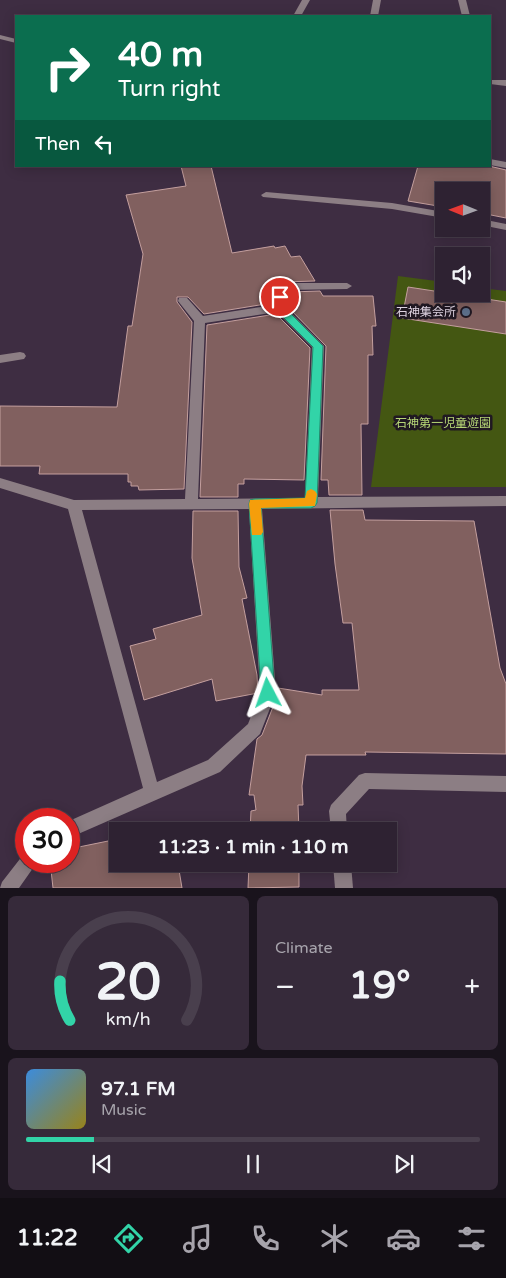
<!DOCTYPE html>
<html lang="en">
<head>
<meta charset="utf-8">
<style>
	:root { --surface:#2e2232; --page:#362a3a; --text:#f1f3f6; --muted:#a7a4ac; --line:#493f4d; --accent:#32d4a8 }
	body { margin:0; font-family:"Varela Round","Noto Sans JP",sans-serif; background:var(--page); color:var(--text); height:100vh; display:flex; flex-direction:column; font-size:19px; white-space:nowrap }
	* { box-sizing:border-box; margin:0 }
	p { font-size:16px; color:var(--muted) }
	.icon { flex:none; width:28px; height:28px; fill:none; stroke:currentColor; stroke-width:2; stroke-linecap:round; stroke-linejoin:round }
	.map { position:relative; height:888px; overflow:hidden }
	.side { display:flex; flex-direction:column; gap:8px; padding:8px; background:#19131c; flex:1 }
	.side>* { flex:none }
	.hud { position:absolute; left:15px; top:15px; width:476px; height:152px; border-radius:0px; box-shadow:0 2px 12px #0003,0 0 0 1px var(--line); background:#0b6e4f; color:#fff; overflow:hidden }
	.needle { width:32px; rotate:271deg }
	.fabs { position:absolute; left:435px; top:182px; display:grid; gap:10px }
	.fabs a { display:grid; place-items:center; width:55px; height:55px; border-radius:0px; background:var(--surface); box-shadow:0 2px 12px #0003,0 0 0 1px var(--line); font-size:25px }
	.speed { position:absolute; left:15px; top:808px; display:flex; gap:10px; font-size:25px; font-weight:700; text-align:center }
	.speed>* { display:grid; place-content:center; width:65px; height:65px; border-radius:50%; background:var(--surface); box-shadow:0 2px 12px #0003,0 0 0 1px var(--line); line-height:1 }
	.speed .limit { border:8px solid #d22; background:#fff; color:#111 }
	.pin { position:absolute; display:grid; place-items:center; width:42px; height:42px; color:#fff; margin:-21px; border:2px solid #fff; border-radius:50%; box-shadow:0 1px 5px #0007 }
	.me { position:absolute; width:55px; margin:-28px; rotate:356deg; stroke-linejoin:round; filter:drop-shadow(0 0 4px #0008) }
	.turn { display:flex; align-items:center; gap:18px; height:105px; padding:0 20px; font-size:22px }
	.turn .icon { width:65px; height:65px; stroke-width:2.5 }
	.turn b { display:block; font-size:35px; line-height:42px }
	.then { display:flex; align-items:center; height:48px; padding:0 20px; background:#0003; gap:10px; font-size:19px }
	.big { font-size:38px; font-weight:700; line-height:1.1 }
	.side .widget { flex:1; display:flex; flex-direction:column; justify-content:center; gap:8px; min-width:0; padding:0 18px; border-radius:8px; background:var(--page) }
	.side .dial { align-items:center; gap:0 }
	.dial svg { height:130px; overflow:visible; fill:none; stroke:var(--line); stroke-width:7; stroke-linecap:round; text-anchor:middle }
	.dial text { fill:var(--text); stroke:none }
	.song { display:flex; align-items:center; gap:15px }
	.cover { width:60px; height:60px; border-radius:8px; background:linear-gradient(135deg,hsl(210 70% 55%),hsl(50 70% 35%)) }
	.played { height:5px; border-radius:2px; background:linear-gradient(90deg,var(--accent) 15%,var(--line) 15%) }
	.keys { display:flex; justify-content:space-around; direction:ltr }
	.heat { display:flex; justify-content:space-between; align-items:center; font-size:28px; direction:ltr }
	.side .tiles { flex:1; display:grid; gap:8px; grid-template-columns:1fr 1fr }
	.widget:last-child { grid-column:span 2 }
	.trip { position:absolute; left:109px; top:822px; width:288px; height:50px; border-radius:0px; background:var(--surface); box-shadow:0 2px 12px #0003,0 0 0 1px var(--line); font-weight:700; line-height:50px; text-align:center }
	.menu { display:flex; height:80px; justify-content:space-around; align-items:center; background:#120e14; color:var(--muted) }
	.menu .icon { width:35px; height:35px }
	.menu .on { color:var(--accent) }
	.menu b { font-size:22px; color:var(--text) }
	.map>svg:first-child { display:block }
</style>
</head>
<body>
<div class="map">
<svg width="506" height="888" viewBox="0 0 506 888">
	<rect width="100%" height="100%" fill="#3e2d42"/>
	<polygon fill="#445712" points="398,276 444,282 444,294 481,294 481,288 506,291 506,487 371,487"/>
	<g fill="#81605f" stroke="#c49f9e">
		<polygon points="181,166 211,166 232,253 274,246 275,248 285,246 291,257 300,256 315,281 281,282 275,287 272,303 204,314 188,297 177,297 177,302 192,322 184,489 139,490 138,486 131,486 131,482 128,482 128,474 39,474 40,466 0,466 0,406 117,407 128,326 132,326 143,254 126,195 186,186"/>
		<polygon points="418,166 489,166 506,170 506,218 481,213 481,191 444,191 444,207 408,201"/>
		<polygon points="408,287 506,302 506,334 402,318"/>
		<polygon points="320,291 323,296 373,296 376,326 372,326 373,355 368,355 368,424 361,424 362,495 329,495 328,480 321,480 326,346 287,306 289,292"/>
		<polygon points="276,314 310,348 304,480 244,479 244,484 238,484 238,497 200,497 207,325"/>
		<polygon points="330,510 363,510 365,520 474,521 500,668 506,684 506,754 365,752 366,755 306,755 302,786 303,805 298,805 299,831 250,831 251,811 256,810 254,795 249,795 257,739 262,735 278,694 278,688 322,695 322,690 359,690 352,623 343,623 335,564"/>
		<polygon points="193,511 238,511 239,567 247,598 242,599 257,675 258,693 216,701 212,679 144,700 130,646 156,639 153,629 202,615 192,558"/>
		<polygon points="118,839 118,864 178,864 182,888 53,888 50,861 69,861 69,849"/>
		<polygon points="249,864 299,864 299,887 248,888"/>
	</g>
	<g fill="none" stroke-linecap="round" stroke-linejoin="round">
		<g fill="#8c7e84" fill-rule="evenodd">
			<polygon points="302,0 310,0 301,16 293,16"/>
			<polygon points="373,0 381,0 378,16 370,16"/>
			<polygon points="458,0 466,0 470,16 462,16"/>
			<polygon points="0,35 16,39 16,43 0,39"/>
			<polygon points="490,80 506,80 506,86 490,84"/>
			<polygon points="490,159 506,162 506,168 490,165"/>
			<polygon points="266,192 392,203 444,212 444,218 392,209 263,197 261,195"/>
			<polygon points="481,219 506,224 506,230 481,225"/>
			<path d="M282 283H347L352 286 347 289 287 290 285 307 324 346 318 497 506 496V506L262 509 276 693 260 734 220 772 69 838V821L143 788 68 509 0 488V478L74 500 185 499 194 321 178 301 179 298H187L203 316 274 305 277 287ZM277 312 312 347 305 498 198 499 205 323ZM249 509 260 693 248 724 208 760 157 782 82 510Z"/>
			<polygon points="20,352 24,353 26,356 24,359 0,363 0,355"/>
			<polygon points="365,773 506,776 506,792 369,789 346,814 347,831 331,831 329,811 331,805 359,775"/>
			<polygon points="26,853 26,861 38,861 19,888 0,888 2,882 23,855"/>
			<polygon points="333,864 351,864 353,888 335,888"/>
		</g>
	</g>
	<polygon fill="#32d4a8" stroke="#208a6d" points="280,294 285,297 284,307 323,346 317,503 315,506 311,508 261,508 275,693 273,697 268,699 263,697 261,693 249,504 250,500 254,499 305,498 313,347 274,308 276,297"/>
	<polygon fill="#f59e0b" points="311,489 315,491 317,494 315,506 261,508 263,532 261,535 252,535 249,504 250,500 305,498 307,491"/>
	<circle fill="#5c6f8a" stroke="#201822" stroke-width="2" cx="466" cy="312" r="5"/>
	<g text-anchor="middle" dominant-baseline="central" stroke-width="5" stroke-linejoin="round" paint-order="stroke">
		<g font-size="12" fill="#ddd2e0" stroke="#201822" text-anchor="end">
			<text x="456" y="312">石神集会所</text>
		</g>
		<g font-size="12" fill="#b6d676" stroke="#201822">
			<text x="443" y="423">石神第一児童遊園</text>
		</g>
	</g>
</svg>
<div class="fabs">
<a><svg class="needle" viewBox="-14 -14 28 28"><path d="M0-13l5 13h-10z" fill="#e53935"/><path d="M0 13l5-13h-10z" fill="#a7a4ac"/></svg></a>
<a><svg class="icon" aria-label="sound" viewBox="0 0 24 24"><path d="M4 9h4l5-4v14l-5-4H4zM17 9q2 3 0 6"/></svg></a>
</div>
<div class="speed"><div class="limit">30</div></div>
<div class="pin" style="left:280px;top:297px;background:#d93025"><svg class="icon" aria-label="arrive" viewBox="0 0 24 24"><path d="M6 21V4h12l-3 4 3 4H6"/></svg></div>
<svg class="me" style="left:268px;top:693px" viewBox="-20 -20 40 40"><path d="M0-17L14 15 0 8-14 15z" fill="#32d4a8" stroke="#fff" stroke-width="4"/></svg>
<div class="trip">11:23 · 1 min · 110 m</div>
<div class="hud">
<div class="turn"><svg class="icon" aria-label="right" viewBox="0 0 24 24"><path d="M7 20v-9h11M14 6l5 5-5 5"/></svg><div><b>40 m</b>Turn right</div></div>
<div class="then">Then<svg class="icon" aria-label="left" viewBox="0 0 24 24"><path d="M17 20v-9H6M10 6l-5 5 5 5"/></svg></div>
</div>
</div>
<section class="side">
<div class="tiles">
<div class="widget dial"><svg viewBox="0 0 100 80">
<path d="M14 69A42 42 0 1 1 86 69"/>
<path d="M14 69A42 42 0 0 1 8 45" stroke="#32d4a8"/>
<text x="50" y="56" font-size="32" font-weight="700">20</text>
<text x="50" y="72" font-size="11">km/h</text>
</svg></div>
<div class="widget"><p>Climate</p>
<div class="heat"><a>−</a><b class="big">19°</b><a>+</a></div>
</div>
<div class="widget">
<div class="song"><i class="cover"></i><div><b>97.1 FM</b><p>Music</p></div></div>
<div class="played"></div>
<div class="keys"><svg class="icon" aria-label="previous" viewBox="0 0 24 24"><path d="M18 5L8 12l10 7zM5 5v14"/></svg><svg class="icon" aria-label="pause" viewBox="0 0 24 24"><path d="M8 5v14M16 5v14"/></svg><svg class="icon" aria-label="next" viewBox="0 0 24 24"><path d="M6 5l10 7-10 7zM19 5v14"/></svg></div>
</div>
</div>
</section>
<nav class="menu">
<b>11:22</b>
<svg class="icon on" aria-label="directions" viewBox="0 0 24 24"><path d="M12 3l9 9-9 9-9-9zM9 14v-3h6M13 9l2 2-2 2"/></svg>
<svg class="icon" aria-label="music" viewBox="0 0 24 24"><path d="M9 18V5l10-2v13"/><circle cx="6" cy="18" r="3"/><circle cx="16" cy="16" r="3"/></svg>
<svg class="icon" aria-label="phone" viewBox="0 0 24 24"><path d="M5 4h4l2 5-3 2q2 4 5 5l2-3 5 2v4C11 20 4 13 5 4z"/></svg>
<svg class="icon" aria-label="climate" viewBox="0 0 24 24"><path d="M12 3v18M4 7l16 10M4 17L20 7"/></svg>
<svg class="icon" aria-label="car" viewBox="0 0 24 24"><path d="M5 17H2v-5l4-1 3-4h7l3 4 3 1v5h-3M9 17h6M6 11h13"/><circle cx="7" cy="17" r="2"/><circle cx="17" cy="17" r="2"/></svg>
<svg class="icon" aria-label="filters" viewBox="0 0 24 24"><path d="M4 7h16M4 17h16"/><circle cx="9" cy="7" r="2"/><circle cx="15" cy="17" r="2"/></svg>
</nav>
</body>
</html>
